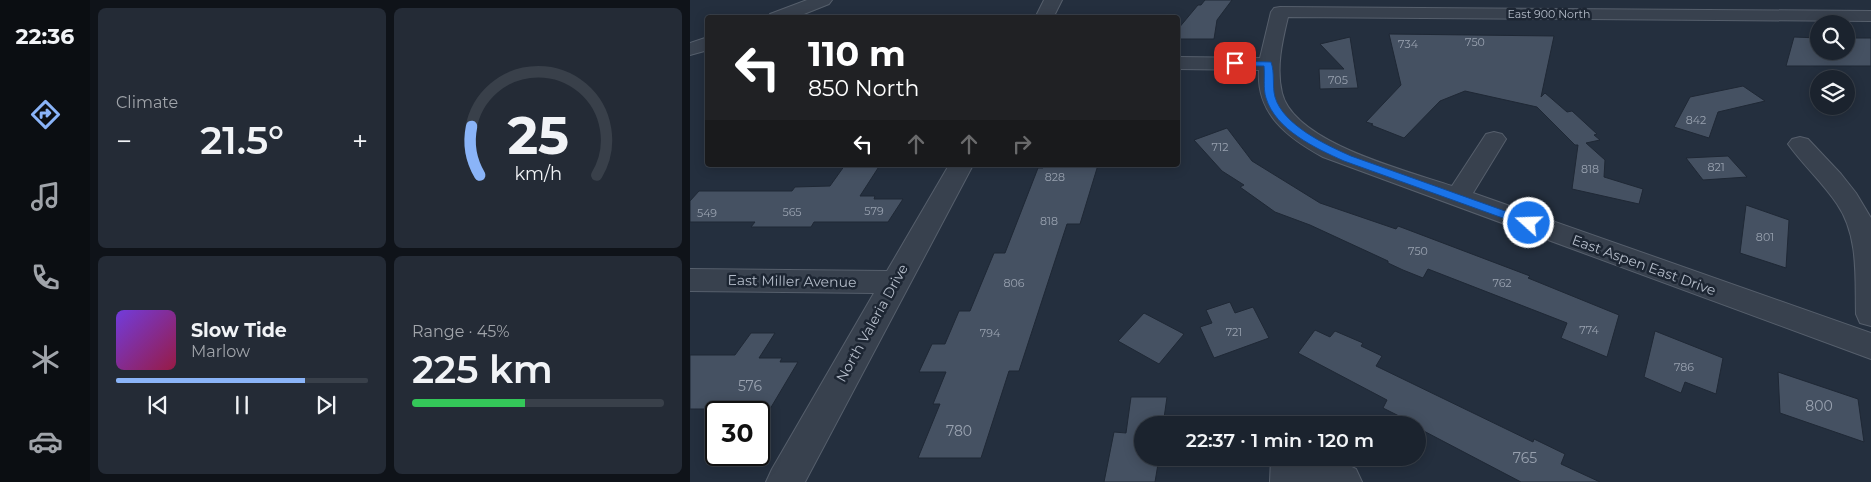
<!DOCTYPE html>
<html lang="en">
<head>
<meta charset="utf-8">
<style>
	:root { --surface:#1b232e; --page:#242b36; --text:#f1f3f6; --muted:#a0a4aa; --line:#39404a; --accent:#8ab4f8 }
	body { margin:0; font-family:Montserrat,sans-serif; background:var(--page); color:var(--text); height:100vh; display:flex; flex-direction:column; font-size:19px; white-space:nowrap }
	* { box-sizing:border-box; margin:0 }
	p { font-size:16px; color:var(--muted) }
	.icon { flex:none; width:28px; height:28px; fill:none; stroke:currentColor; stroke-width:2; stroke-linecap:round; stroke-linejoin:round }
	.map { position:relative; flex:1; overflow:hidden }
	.drawer { display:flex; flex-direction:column; gap:8px; padding:8px; background:#0f1319; width:600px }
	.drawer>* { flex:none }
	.top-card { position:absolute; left:15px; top:15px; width:475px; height:152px; border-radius:5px; box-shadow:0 2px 12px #0003,0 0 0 1px var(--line); background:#202124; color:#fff; overflow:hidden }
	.fabs { position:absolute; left:1120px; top:15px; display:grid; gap:10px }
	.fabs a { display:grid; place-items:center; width:45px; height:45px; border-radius:50%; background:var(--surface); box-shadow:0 2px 12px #0003,0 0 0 1px var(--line); font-size:25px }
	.speed { position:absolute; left:15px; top:401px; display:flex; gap:10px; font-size:25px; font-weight:700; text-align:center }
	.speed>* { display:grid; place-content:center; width:65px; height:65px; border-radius:50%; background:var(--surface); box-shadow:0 2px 12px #0003,0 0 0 1px var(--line); line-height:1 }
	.speed .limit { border:2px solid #111; border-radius:8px; background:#fff; color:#111 }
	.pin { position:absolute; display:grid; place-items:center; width:42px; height:42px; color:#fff; margin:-21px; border-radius:10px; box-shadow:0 2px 8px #0006 }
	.me { position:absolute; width:55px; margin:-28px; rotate:290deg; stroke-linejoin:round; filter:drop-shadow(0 0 4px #0008) }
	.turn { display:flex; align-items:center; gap:18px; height:105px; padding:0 20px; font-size:22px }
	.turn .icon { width:65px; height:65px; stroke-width:2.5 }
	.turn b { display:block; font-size:35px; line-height:42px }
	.lanes { display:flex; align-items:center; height:48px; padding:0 20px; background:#0003; justify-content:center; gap:25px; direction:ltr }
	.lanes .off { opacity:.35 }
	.big { font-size:38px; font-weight:600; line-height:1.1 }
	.drawer .card { flex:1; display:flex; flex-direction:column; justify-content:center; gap:8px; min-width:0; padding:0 18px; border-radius:8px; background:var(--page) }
	.drawer .dial { align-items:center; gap:0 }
	.dial svg { height:130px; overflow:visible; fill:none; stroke:var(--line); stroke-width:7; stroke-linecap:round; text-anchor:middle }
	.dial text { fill:var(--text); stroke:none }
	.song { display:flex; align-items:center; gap:15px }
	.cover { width:60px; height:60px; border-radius:8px; background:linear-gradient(135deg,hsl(260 70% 55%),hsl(340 70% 35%)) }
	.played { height:5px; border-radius:2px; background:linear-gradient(90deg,var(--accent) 75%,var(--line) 75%) }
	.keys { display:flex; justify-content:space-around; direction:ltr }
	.heat { display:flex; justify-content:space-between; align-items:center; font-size:28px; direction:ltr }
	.charge { height:8px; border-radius:4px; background:linear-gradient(90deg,#34c759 45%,var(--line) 0) }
	.drawer .tiles { flex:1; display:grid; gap:8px; grid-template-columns:repeat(2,1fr) }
	.trip { position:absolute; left:444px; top:416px; width:292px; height:50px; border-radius:25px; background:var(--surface); box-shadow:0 2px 12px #0003,0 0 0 1px var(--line); font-weight:600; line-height:50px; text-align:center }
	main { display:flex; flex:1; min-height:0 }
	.menu { display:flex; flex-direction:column; width:90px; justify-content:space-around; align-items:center; background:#0b0e12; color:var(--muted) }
	.menu .icon { width:35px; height:35px }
	.menu .current { color:var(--accent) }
	.menu b { font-size:22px; color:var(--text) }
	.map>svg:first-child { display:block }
</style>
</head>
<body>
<main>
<nav class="menu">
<b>22:36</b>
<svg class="icon current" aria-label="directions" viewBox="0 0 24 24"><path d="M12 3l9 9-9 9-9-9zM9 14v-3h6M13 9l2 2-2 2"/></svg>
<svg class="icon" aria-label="music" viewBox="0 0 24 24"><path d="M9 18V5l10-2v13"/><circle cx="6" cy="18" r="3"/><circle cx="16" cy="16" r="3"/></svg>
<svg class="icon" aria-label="phone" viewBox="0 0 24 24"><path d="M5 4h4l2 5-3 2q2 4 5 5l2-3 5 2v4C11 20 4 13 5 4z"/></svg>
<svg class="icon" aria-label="climate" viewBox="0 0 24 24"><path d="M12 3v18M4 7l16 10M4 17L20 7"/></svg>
<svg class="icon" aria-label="car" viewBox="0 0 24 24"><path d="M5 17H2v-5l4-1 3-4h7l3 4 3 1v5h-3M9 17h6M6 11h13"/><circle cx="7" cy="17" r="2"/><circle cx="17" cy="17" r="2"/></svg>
</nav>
<section class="drawer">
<div class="tiles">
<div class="card"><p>Climate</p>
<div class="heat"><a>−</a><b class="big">21.5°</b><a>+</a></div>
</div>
<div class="card dial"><svg viewBox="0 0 100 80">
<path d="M14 69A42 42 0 1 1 86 69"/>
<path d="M14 69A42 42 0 0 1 9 39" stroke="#8ab4f8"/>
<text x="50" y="56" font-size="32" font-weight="700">25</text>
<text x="50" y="72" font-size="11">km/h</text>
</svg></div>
<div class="card">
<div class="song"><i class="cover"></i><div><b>Slow Tide</b><p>Marlow</p></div></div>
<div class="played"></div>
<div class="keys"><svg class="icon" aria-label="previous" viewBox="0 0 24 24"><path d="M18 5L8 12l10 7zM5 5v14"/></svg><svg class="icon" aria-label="pause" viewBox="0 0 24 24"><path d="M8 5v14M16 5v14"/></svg><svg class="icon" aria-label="next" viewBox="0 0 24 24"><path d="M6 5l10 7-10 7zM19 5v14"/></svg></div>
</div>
<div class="card"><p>Range · 45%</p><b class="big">225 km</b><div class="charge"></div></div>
</div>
</section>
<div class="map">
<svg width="1181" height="482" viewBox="0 0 1181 482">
	<rect width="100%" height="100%" fill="#242f3e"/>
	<g fill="#455162" stroke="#1f2835">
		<polygon points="515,0 542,0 527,20 524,39 488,39 488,29 508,5 511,5"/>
		<polygon points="699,34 864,36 851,97 855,93 877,112 882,111 907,134 904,135 910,140 896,143 915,160 914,177 953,189 949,204 882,189 888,145 885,145 847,107 775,91 750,101 714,138 681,125 683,124 676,122 711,85"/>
		<polygon points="660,37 668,88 630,89 629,69 654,69 630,44"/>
		<polygon points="1104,37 1129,38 1129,51 1156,51 1156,38 1181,38 1181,66 1096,66"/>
		<polygon points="1053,86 1075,101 1028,112 1019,138 984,127 1000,97"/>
		<polygon points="537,128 562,161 630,203 706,229 708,226 840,276 838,278 929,315 917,357 871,338 877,323 738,269 733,278 713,270 698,263 698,261 620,225 585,212 550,187 554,185 532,171 504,140"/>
		<polygon points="1038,156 1057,177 1013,180 996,158"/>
		<polygon points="155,165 190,165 170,196 185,196 184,199 213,199 198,222 124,222 121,227 61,227 65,222 0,222 0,201 9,191 102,191 105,187 140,186"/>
		<polygon points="354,165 408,165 390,224 377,224 329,371 319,371 291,458 228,458 250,404 243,404 256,372 229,372 242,344 255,344 269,311 280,311 304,253 315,253 348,168 353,168"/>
		<polygon points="1056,205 1099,220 1096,268 1050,253"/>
		<polygon points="540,302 545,313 563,307 579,338 524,358 510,327 522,323 516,310"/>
		<polygon points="454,313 494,334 469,364 428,341"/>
		<polygon points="625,330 640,337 645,331 673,343 671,346 692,356 686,366 843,442 844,439 875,454 871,464 910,482 831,482 728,428 728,425 721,425 708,419 709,416 693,408 697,400 608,353"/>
		<polygon points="965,331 1033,358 1026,394 995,382 991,393 954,377"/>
		<polygon points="61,333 85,333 69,358 92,358 90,362 108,362 80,409 0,409 0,355 45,355"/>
		<polygon points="1088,372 1168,399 1174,442 1090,413"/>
		<polygon points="441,397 477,397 473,425 452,425 452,458 469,458 465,482 414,482 424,432 436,433"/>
	</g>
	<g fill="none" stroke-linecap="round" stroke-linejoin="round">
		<g stroke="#565f6c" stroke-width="2">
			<g id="minor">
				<polygon points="117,0 142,0 139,4 104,18 77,18 80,14"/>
				<polygon points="354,0 372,0 363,18 345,18"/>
				<path d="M590 7 1181 11V21L598 17C592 42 586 68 592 93 604 143 718 171 762 186L796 134 804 132 812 134 816 139 783 193 1181 333V359L633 157C598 138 566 114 569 70L488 69V57L570 58 581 12 584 8Z"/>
				<polygon points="18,37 18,50 0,55 0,43"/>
				<path d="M1110 137 1118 139 1151 174 1166 193 1181 218V326L1170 323 1166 314C1165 278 1169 236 1147 204 1133 183 1113 165 1098 144L1102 139Z"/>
				<polygon points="259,165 283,165 115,482 76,482 82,469 184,293 0,291 0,269 197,271"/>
				<polygon points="581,458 643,458 666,469 672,482 580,482"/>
			</g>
		</g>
		<use href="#minor" fill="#38414e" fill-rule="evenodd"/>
	</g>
	<path fill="#1a73e8" stroke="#114b97" d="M542 61 581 62C585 73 582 86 585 97 593 125 636 145 661 156L843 221 844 223 839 227 835 226 654 161C625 148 586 130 576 98 573 89 575 76 574 66H545L542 65Z"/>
	<g text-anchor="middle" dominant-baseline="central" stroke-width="5" stroke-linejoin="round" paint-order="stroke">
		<g font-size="11" fill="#b4bcc9" stroke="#1d2633">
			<text x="859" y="14">East 900 North</text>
		</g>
		<g font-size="11" fill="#98a1af">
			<text x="785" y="42">750</text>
			<text x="718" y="44">734</text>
			<text x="648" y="80">705</text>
			<text x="1006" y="120">842</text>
			<text x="530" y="147">712</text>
			<text x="1026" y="167">821</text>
			<text x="900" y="169">818</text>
			<text x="365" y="177">828</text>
			<text x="184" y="211">579</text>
			<text x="102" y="212">565</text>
			<text x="17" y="213">549</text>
			<text x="359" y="221">818</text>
			<text x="1075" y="237">801</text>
			<text x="728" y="251">750</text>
			<text x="324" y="283">806</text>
			<text x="812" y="283">762</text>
			<text x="899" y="330">774</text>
			<text x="544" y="332">721</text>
			<text x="300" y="333">794</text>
			<text x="994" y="367">786</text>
		</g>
		<g font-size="14" fill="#b4bcc9" stroke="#1d2633">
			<text transform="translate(954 265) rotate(20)">East Aspen East Drive</text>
			<text transform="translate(102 281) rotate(1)">East Miller Avenue</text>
			<text transform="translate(182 323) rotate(-61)">North Valeria Drive</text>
		</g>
		<g font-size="14" fill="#98a1af">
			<text x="60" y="386">576</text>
			<text x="1129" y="406">800</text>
			<text x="269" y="431">780</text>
			<text x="835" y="458">765</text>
		</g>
	</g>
</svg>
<div class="fabs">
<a><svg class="icon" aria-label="search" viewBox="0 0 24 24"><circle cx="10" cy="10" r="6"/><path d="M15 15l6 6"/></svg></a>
<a><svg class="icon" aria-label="layers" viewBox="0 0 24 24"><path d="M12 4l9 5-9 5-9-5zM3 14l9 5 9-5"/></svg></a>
</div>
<div class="speed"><div class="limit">30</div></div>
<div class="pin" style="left:545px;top:63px;background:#d93025"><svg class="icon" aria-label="arrive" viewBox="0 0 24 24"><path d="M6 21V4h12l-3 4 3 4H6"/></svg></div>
<svg class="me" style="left:839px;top:223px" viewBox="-20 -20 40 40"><circle r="17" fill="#1a73e8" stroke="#fff" stroke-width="3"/><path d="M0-11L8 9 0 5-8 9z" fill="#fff"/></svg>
<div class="trip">22:37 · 1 min · 120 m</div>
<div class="top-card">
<div class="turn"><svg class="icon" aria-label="left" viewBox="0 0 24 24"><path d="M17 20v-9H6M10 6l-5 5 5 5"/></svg><div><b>110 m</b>850 North</div></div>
<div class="lanes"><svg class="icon" aria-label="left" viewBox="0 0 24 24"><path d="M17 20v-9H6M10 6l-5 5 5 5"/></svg><svg class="icon off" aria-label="ahead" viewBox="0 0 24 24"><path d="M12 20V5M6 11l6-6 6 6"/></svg><svg class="icon off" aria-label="ahead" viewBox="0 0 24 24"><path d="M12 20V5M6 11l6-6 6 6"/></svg><svg class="icon off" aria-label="right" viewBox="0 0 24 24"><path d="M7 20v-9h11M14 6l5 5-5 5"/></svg></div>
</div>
</div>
</main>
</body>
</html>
